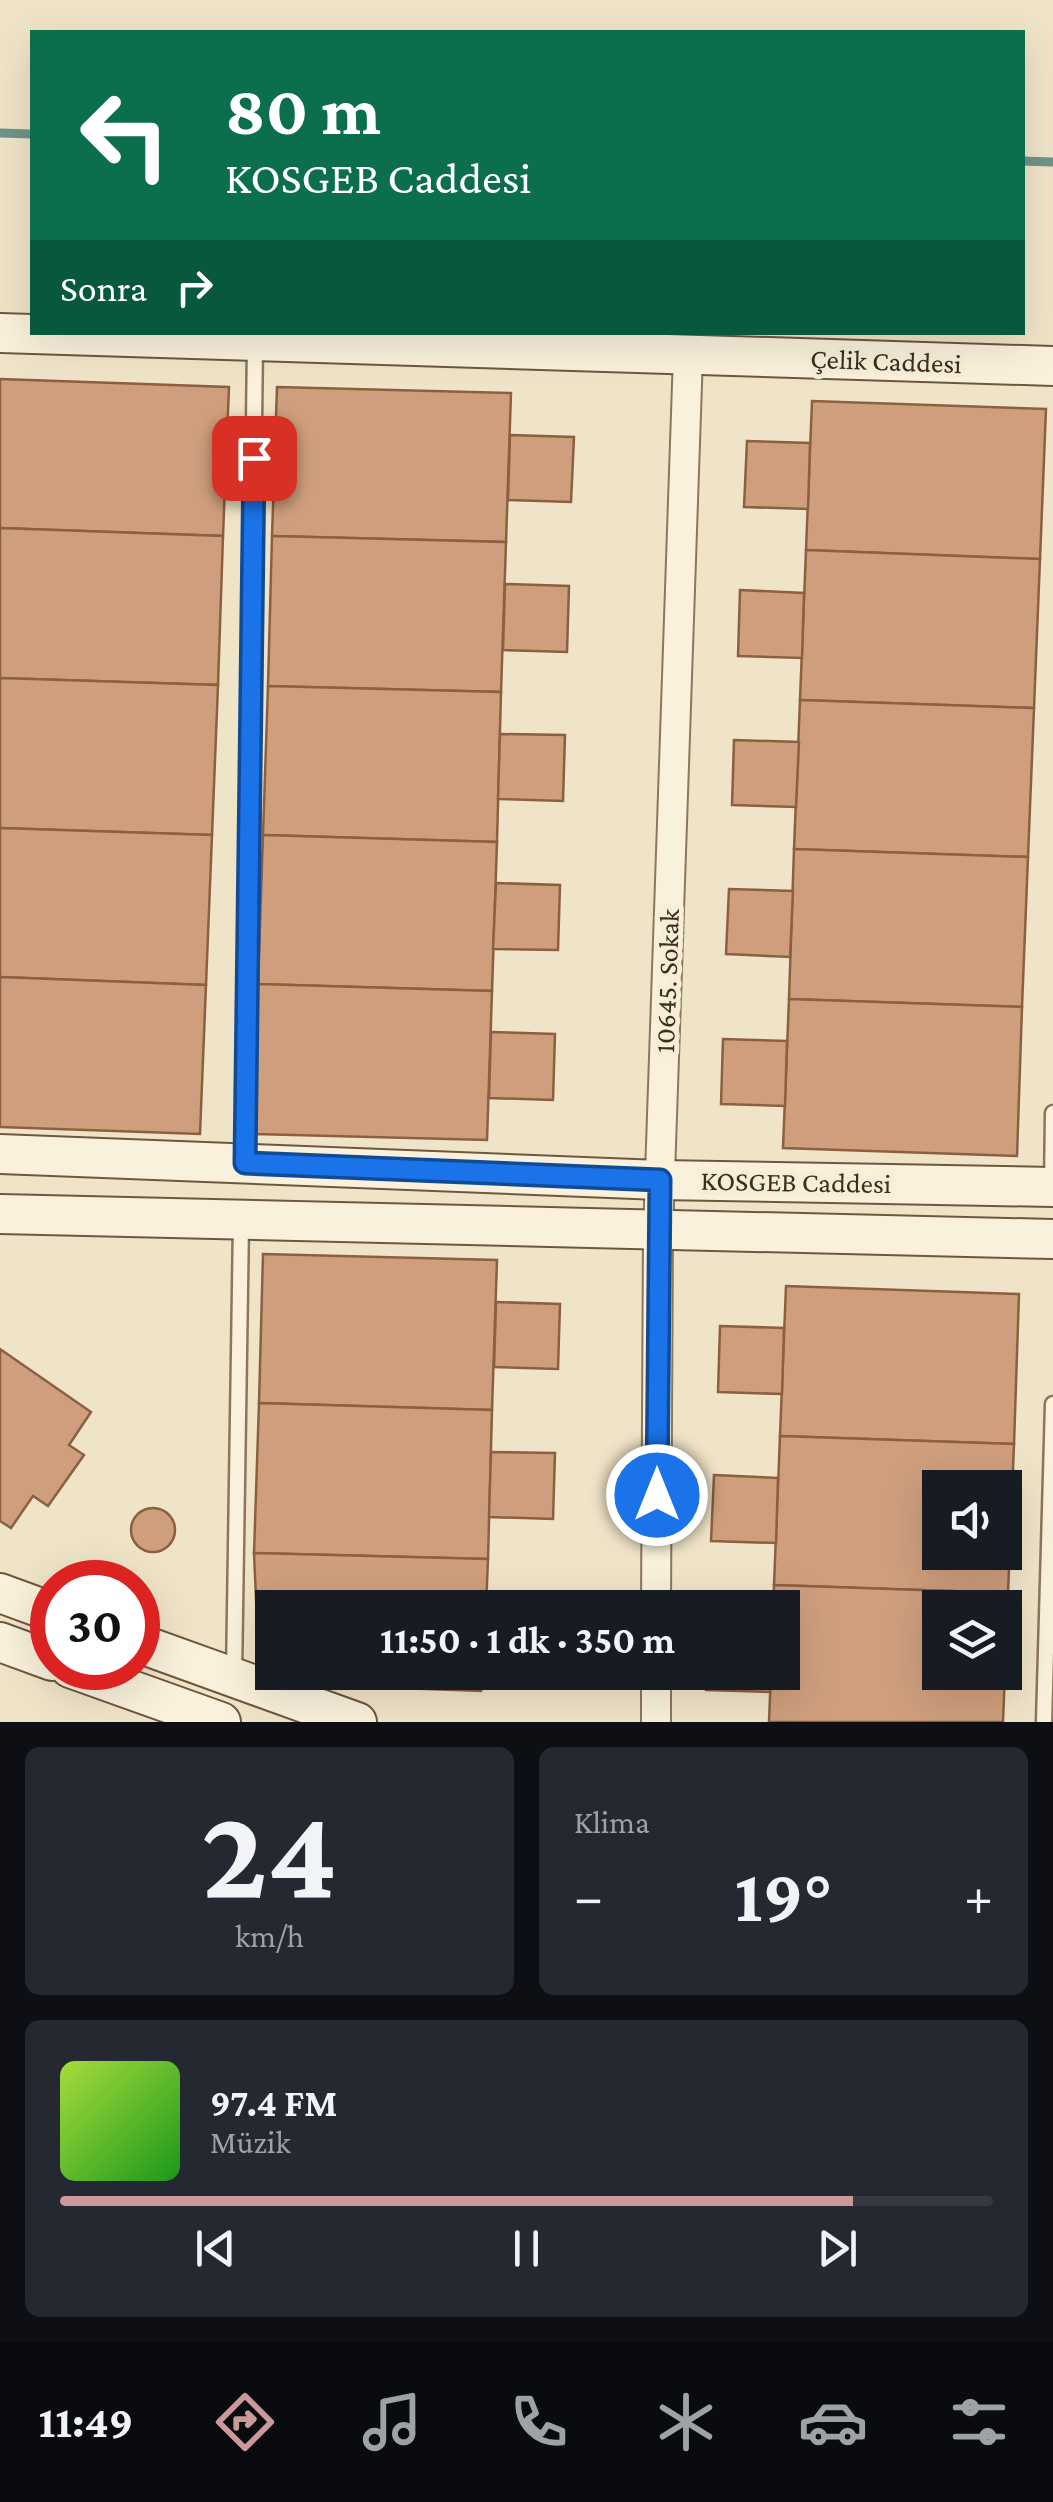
<!DOCTYPE html>
<html lang="tr">
<head>
<meta charset="utf-8">
<style>
	:root { --surface:#171b24; --page:#242831; --text:#f1f3f6; --muted:#9ea1a6; --line:#363941; --accent:#cc999b }
	body { margin:0; font-family:"Crimson Pro",serif; background:var(--page); color:var(--text); height:100vh; display:flex; flex-direction:column; font-size:38px; white-space:nowrap }
	* { box-sizing:border-box; margin:0 }
	p { font-size:32px; color:var(--muted) }
	.icon { flex:none; width:55px; height:55px; fill:none; stroke:currentColor; stroke-width:2; stroke-linecap:round; stroke-linejoin:round }
	.map { position:relative; height:1722px; overflow:hidden }
	.sheet { display:flex; flex-direction:column; gap:25px; padding:25px; background:#0d0f14; flex:1 }
	.sheet>* { flex:none }
	.guide { position:absolute; left:30px; top:30px; width:995px; height:305px; border-radius:0px; box-shadow:0 10px 40px #0002; background:#0b6e4f; color:#fff; overflow:hidden }
	.controls { position:absolute; left:922px; top:1470px; display:grid; gap:20px }
	.controls a { display:grid; place-items:center; width:100px; height:100px; border-radius:0px; background:var(--surface); box-shadow:0 10px 40px #0002; font-size:50px }
	.speed { position:absolute; left:30px; top:1560px; display:flex; gap:20px; font-size:50px; font-weight:700; text-align:center }
	.speed>* { display:grid; place-content:center; width:130px; height:130px; border-radius:50%; background:var(--surface); box-shadow:0 10px 40px #0002; line-height:1 }
	.speed .limit { border:15px solid #d22; background:#fff; color:#111 }
	.pin { position:absolute; display:grid; place-items:center; width:85px; height:85px; color:#fff; margin:-42px; border-radius:20px; box-shadow:0 5px 15px #0006 }
	.me { position:absolute; width:110px; margin:-55px; rotate:0deg; stroke-linejoin:round; filter:drop-shadow(0 0 8px #0008) }
	.turn { display:flex; align-items:center; gap:35px; height:210px; padding:0 30px; font-size:45px }
	.turn .icon { width:130px; height:130px; stroke-width:2.5 }
	.turn b { display:block; font-size:70px; line-height:85px }
	.then { display:flex; align-items:center; height:95px; padding:0 30px; background:#0003; gap:20px; font-size:38px }
	.big { font-size:75px; font-weight:700; line-height:1.1 }
	.sheet .widget { flex:1; display:flex; flex-direction:column; justify-content:center; gap:15px; min-width:0; padding:0 35px; border-radius:15px; background:var(--page) }
	.sheet .dial { align-items:center; gap:0 }
	.dial b { font-size:130px; line-height:1 }
	.song { display:flex; align-items:center; gap:30px }
	.cover { width:120px; height:120px; border-radius:15px; background:linear-gradient(135deg,hsl(80 70% 55%),hsl(120 70% 35%)) }
	.played { height:10px; border-radius:5px; background:linear-gradient(90deg,var(--accent) 85%,var(--line) 85%) }
	.keys { display:flex; justify-content:space-around; direction:ltr }
	.heat { display:flex; justify-content:space-between; align-items:center; font-size:55px; direction:ltr }
	.sheet .tiles { flex:1; display:grid; gap:25px; grid-template-columns:1fr 1fr }
	.widget:last-child { grid-column:span 2 }
	.trip { position:absolute; left:255px; top:1590px; width:545px; height:100px; border-radius:0px; background:var(--surface); box-shadow:0 10px 40px #0002; font-weight:700; line-height:100px; text-align:center }
	.dock { display:flex; height:160px; justify-content:space-around; align-items:center; background:#090b0e; color:var(--muted) }
	.dock .icon { width:70px; height:70px }
	.dock .on { color:var(--accent) }
	.dock b { font-size:45px; color:var(--text) }
	.map>svg:first-child { display:block }
</style>
</head>
<body>
<div class="map">
<svg width="1053" height="1722" viewBox="0 0 1053 1722">
	<rect width="100%" height="100%" fill="#f0e4c8"/>
	<g fill="none" stroke-linecap="round" stroke-linejoin="round">
		<g stroke="#6f938a" stroke-width="9">
			<polyline points="0,133 32,134"/>
			<polyline points="1022,161 1053,162"/>
		</g>
	</g>
	<g fill="#cf9f7d" stroke="#8d5f41" stroke-width="2.5" fill-rule="evenodd">
		<polygon points="0,379 229,387 223,536 0,528"/>
		<polygon points="277,387 511,393 506,542 272,536"/>
		<polygon points="812,401 1046,409 1040,559 806,550"/>
		<polygon points="510,435 574,437 571,502 508,500"/>
		<polygon points="747,441 810,443 808,509 744,507"/>
		<polygon points="0,528 223,536 218,685 0,678"/>
		<polygon points="272,536 506,542 501,692 268,686"/>
		<polygon points="806,550 1040,559 1034,708 800,700"/>
		<polygon points="505,584 569,586 567,652 503,650"/>
		<polygon points="740,590 804,593 802,658 738,656"/>
		<polygon points="0,678 218,685 212,835 0,828"/>
		<polygon points="268,686 501,692 497,842 263,835"/>
		<polygon points="800,700 1034,708 1028,857 794,849"/>
		<polygon points="500,734 565,735 563,801 498,799"/>
		<polygon points="734,740 799,742 796,807 732,805"/>
		<polygon points="0,828 212,835 206,985 0,977"/>
		<polygon points="263,835 497,842 492,991 258,984"/>
		<polygon points="794,849 1028,857 1022,1007 789,999"/>
		<polygon points="496,883 560,885 558,950 493,949"/>
		<polygon points="729,889 793,891 790,957 726,954"/>
		<polygon points="0,977 206,985 200,1134 0,1127"/>
		<polygon points="258,984 492,991 487,1140 253,1134"/>
		<polygon points="789,999 1022,1007 1017,1156 783,1148"/>
		<polygon points="491,1032 555,1034 553,1100 489,1098"/>
		<polygon points="723,1039 787,1041 785,1106 721,1104"/>
		<polygon points="263,1254 497,1260 492,1410 259,1403"/>
		<polygon points="786,1286 1019,1294 1014,1444 780,1436"/>
		<polygon points="496,1302 560,1304 558,1369 494,1367"/>
		<polygon points="720,1326 784,1328 782,1394 718,1392"/>
		<polygon points="0,1349 91,1412 69,1445 84,1455 48,1506 33,1496 11,1528 0,1521"/>
		<polygon points="259,1403 492,1410 488,1559 254,1553"/>
		<path d="M780 1436 1014 1444 1008 1593 774 1585ZM940 1488H1005V1552H940Z"/>
		<polygon points="491,1452 555,1453 553,1519 489,1517"/>
		<polygon points="714,1475 778,1478 776,1543 711,1541"/>
		<circle cx="153" cy="1530" r="22"/>
		<polygon points="254,1553 488,1559 486,1608 272,1608 272,1671 259,1667"/>
		<polygon points="774,1585 1008,1593 1005,1666 1005,1608 940,1608 940,1672 1005,1672 1003,1722 769,1722 771,1672 782,1672 782,1608 773,1608"/>
		<polygon points="487,1601 551,1603 550,1608 486,1608"/>
		<polygon points="276,1672 484,1672 481,1691 316,1685"/>
		<polygon points="706,1672 771,1672 770,1692 706,1690"/>
	</g>
	<g fill="none" stroke-linecap="round" stroke-linejoin="round">
		<g stroke="#8d765c" stroke-width="19">
			<g id="lane">
				<polyline points="245,1160 255,342"/>
				<polyline points="1052,1187 1053,1113"/>
				<polyline points="234,1676 241,1223"/>
				<polyline points="1044,1722 1053,1404"/>
			</g>
		</g>
		<g stroke="#8d765c" stroke-width="32">
			<g id="street">
				<polyline points="656,1608 658,1233 688,355"/>
				<polyline points="656,1722 656,1672"/>
			</g>
		</g>
		<g stroke="#6f573f" stroke-width="42">
			<g id="secondary">
				<polyline points="0,333 1053,366"/>
				<polyline points="0,1154 660,1180 1053,1187"/>
				<polyline points="0,1214 1053,1239"/>
				<polyline points="0,1593 52,1612"/>
				<polyline points="0,1642 52,1661"/>
				<polyline points="138,1643 357,1722"/>
				<polyline points="70,1668 221,1722"/>
			</g>
		</g>
		<use href="#lane" stroke="#faf1dc" stroke-width="14"/>
		<use href="#street" stroke="#faf1dc" stroke-width="28"/>
		<use href="#secondary" stroke="#faf1dc" stroke-width="38"/>
	</g>
	<g fill="none" stroke-linecap="round" stroke-linejoin="round">
		<g stroke="#114b97" stroke-width="25">
			<polyline id="route" points="254,458 245,1163 660,1180 657,1495"/>
		</g>
		<use href="#route" stroke="#1a73e8" stroke-width="18"/>
	</g>
	<g text-anchor="middle" dominant-baseline="central" stroke-width="10" stroke-linejoin="round" paint-order="stroke">
		<g font-size="28" fill="#3d2e20" stroke="#f7eed8">
			<text transform="translate(886 361) rotate(2)">Çelik Caddesi</text>
			<text transform="translate(667 981) rotate(-88)">10645. Sokak</text>
			<text transform="translate(796 1182) rotate(1)">KOSGEB Caddesi</text>
		</g>
	</g>
</svg>
<div class="controls">
<a><svg class="icon" aria-label="sound" viewBox="0 0 24 24"><path d="M4 9h4l5-4v14l-5-4H4zM17 9q2 3 0 6"/></svg></a>
<a><svg class="icon" aria-label="layers" viewBox="0 0 24 24"><path d="M12 4l9 5-9 5-9-5zM3 14l9 5 9-5"/></svg></a>
</div>
<div class="speed"><div class="limit">30</div></div>
<div class="pin" style="left:254px;top:458px;background:#d93025"><svg class="icon" aria-label="arrive" viewBox="0 0 24 24"><path d="M6 21V4h12l-3 4 3 4H6"/></svg></div>
<svg class="me" style="left:657px;top:1495px" viewBox="-20 -20 40 40"><circle r="17" fill="#1a73e8" stroke="#fff" stroke-width="3"/><path d="M0-11L8 9 0 5-8 9z" fill="#fff"/></svg>
<div class="trip">11:50 · 1 dk · 350 m</div>
<div class="guide">
<div class="turn"><svg class="icon" aria-label="left" viewBox="0 0 24 24"><path d="M17 20v-9H6M10 6l-5 5 5 5"/></svg><div><b>80 m</b>KOSGEB Caddesi</div></div>
<div class="then">Sonra<svg class="icon" aria-label="right" viewBox="0 0 24 24"><path d="M7 20v-9h11M14 6l5 5-5 5"/></svg></div>
</div>
</div>
<section class="sheet">
<div class="tiles">
<div class="widget dial"><b>24</b><p>km/h</p></div>
<div class="widget"><p>Klima</p>
<div class="heat"><a>−</a><b class="big">19°</b><a>+</a></div>
</div>
<div class="widget">
<div class="song"><i class="cover"></i><div><b>97.4 FM</b><p>Müzik</p></div></div>
<div class="played"></div>
<div class="keys"><svg class="icon" aria-label="previous" viewBox="0 0 24 24"><path d="M18 5L8 12l10 7zM5 5v14"/></svg><svg class="icon" aria-label="pause" viewBox="0 0 24 24"><path d="M8 5v14M16 5v14"/></svg><svg class="icon" aria-label="next" viewBox="0 0 24 24"><path d="M6 5l10 7-10 7zM19 5v14"/></svg></div>
</div>
</div>
</section>
<nav class="dock">
<b>11:49</b>
<svg class="icon on" aria-label="directions" viewBox="0 0 24 24"><path d="M12 3l9 9-9 9-9-9zM9 14v-3h6M13 9l2 2-2 2"/></svg>
<svg class="icon" aria-label="music" viewBox="0 0 24 24"><path d="M9 18V5l10-2v13"/><circle cx="6" cy="18" r="3"/><circle cx="16" cy="16" r="3"/></svg>
<svg class="icon" aria-label="phone" viewBox="0 0 24 24"><path d="M5 4h4l2 5-3 2q2 4 5 5l2-3 5 2v4C11 20 4 13 5 4z"/></svg>
<svg class="icon" aria-label="climate" viewBox="0 0 24 24"><path d="M12 3v18M4 7l16 10M4 17L20 7"/></svg>
<svg class="icon" aria-label="car" viewBox="0 0 24 24"><path d="M5 17H2v-5l4-1 3-4h7l3 4 3 1v5h-3M9 17h6M6 11h13"/><circle cx="7" cy="17" r="2"/><circle cx="17" cy="17" r="2"/></svg>
<svg class="icon" aria-label="filters" viewBox="0 0 24 24"><path d="M4 7h16M4 17h16"/><circle cx="9" cy="7" r="2"/><circle cx="15" cy="17" r="2"/></svg>
</nav>
</body>
</html>
